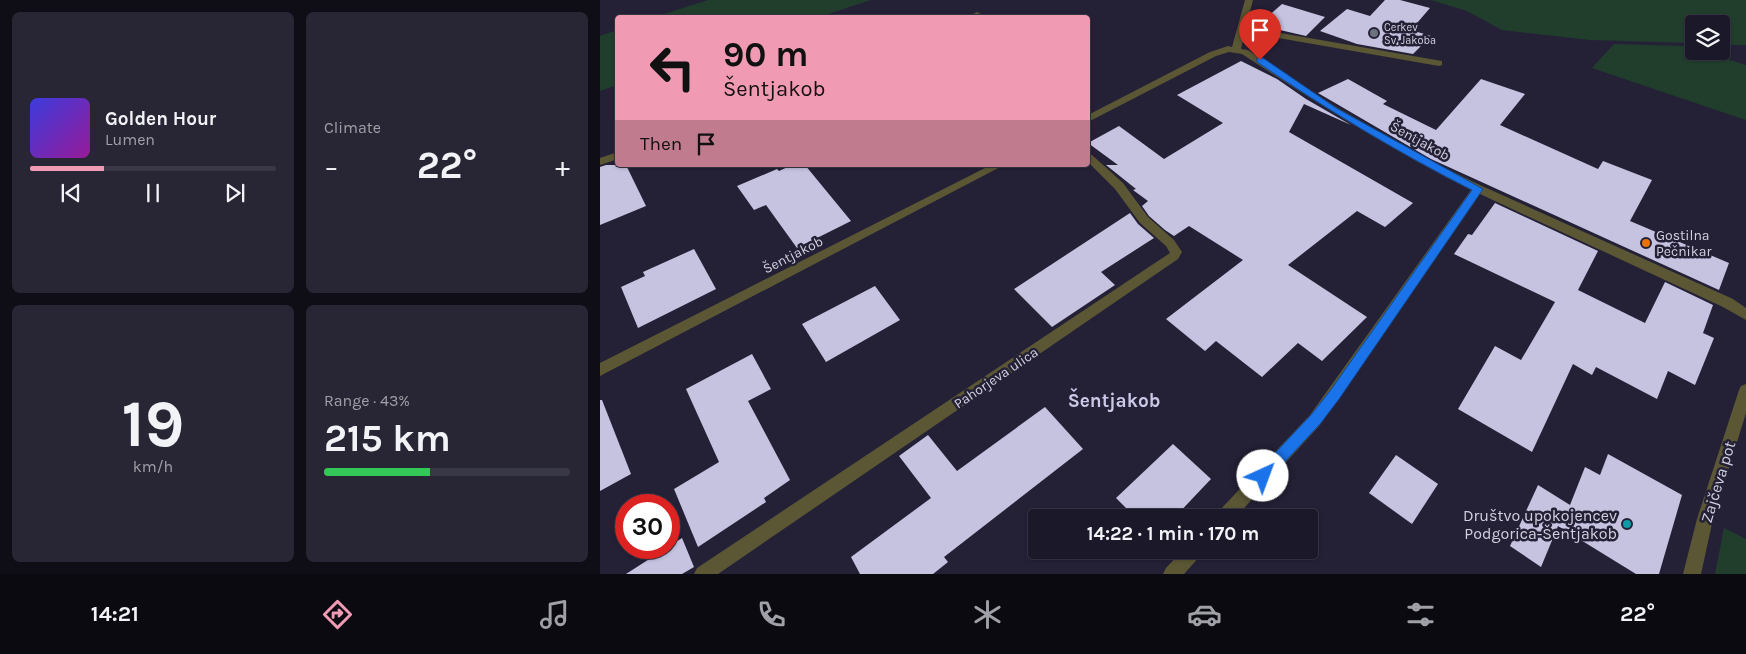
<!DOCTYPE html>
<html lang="en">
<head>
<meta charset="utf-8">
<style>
	:root { --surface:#1b1929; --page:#282635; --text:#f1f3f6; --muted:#a0a0a8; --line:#393846; --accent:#f19ab3 }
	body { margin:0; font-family:Karla,sans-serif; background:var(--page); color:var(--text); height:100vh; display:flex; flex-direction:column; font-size:19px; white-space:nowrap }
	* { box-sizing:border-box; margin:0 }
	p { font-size:16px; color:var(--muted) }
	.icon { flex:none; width:28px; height:28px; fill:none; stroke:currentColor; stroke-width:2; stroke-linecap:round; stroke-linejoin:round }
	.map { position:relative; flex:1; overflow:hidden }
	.details { display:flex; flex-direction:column; gap:12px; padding:12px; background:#0f0e17; width:600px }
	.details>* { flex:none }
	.guide { position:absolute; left:15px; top:15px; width:475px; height:152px; border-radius:5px; box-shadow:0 1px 4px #0004,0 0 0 1px var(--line); background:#f19ab3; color:#111; overflow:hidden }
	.controls { position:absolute; left:1085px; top:15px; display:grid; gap:10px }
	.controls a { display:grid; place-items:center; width:45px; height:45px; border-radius:5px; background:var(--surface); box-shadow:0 1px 4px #0004,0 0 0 1px var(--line); font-size:25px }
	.speed { position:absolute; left:15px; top:494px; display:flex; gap:10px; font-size:25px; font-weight:700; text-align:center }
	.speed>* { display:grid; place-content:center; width:65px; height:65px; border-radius:50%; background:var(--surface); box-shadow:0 1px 4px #0004,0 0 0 1px var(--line); line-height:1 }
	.speed .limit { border:8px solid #d22; background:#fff; color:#111 }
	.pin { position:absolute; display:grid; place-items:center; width:42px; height:42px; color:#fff; margin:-51px -21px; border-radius:50% 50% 50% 0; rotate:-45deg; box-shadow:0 0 5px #0007 }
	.pin .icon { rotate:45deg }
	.me { position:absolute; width:55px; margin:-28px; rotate:43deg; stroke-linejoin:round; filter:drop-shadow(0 0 4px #0008) }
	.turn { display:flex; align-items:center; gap:18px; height:105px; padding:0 25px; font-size:22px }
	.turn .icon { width:65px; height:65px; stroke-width:2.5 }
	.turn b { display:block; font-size:35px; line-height:42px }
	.then { display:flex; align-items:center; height:48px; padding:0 25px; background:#0003; gap:10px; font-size:19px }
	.big { font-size:38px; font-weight:700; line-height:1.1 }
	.details .widget { flex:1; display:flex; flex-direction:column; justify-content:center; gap:8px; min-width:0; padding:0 18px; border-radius:8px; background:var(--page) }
	.details .dial { align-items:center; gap:0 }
	.dial b { font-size:65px; line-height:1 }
	.song { display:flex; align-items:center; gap:15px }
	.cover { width:60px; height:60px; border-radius:8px; background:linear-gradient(135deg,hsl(240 70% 55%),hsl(300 70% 35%)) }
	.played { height:5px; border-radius:2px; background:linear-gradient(90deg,var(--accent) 30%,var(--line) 30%) }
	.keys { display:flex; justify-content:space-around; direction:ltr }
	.heat { display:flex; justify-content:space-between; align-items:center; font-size:28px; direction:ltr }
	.charge { height:8px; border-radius:4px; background:linear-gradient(90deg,#34c759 43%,var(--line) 0) }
	.details .tiles { flex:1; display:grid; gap:12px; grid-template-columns:repeat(2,1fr) }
	.trip { position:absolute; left:428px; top:509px; width:290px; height:50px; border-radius:5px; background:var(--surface); box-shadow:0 1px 4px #0004,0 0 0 1px var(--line); font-weight:700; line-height:50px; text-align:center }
	.menu { display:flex; height:80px; justify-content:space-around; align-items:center; background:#0b0a10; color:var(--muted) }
	.menu .icon { width:35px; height:35px }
	.menu .current { color:var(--accent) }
	.menu b { font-size:22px; color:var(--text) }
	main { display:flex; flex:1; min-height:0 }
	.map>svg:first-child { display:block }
</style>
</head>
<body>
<main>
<section class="details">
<div class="tiles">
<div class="widget">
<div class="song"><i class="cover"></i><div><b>Golden Hour</b><p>Lumen</p></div></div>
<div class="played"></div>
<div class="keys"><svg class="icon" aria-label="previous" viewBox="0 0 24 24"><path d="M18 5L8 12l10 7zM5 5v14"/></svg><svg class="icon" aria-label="pause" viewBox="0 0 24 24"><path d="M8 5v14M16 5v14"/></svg><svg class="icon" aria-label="next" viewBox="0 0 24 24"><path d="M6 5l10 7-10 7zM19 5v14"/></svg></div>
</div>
<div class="widget"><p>Climate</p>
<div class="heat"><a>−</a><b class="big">22°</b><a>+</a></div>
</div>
<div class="widget dial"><b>19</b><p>km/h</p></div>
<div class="widget"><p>Range · 43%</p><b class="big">215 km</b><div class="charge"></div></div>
</div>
</section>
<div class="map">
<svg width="1146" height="574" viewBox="0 0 1146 574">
	<rect width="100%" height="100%" fill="#242137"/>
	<g fill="#213e2d">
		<polygon points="108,0 271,0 219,17 55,17"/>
		<polygon points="831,0 1146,0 1146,45 1121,45 1121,24 1094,24 1094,43 990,40 902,30 867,11"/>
		<polygon points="17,30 17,85 0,91 0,36"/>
		<polygon points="1014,44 1084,46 1094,49 1094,51 1102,51 1146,65 1146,120 992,68"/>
		<polygon points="1124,528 1146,539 1146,574 1115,574"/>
	</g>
	<g fill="#c6c3e1">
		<polygon points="785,0 800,0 830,8 811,30 831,36 813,54 757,44 720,31 747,9 770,16"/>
		<polygon points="682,4 725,17 706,36 658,25"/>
		<polygon points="641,61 677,79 706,99 751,125 704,104 689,132 813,203 785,227 757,211 688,265 767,317 722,361 698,343 662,377 616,341 605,351 566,319 643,260 589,226 574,236 565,230 549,216 542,206 548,201 533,190 536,189 506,165 518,165 488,143 519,126 564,159 623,123 577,95"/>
		<polygon points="748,79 787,101 783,104 836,130 881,79 925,94 900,125 998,169 1003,161 1052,180 1030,221 1129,263 1119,290 831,159 718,93"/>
		<polygon points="6,165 26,165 46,206 0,225 0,167"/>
		<polygon points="192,165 205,165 251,221 197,248 166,205 154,210 137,186 177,169 179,171"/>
		<polygon points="895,203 998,251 978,290 1045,323 1065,282 1113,305 1103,333 1114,338 1095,385 1068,371 1057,399 996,367 992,375 973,364 932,452 858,409 895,346 921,360 955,302 854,254 868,234 872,235"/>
		<polygon points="530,213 538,224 554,238 501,272 515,285 452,327 414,289"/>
		<polygon points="94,249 116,289 38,328 21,287 45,276 43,272"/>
		<polygon points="275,286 300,320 226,362 202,324"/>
		<polygon points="152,354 171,389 148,401 190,480 164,498 166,502 98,547 74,489 119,462 86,389"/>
		<polygon points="0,400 2,400 31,474 0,491"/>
		<polygon points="445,407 483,449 344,557 348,562 333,574 260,574 251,557 331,498 299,456 328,435 357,471"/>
		<polygon points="573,444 611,479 574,518 536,518 516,498"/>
		<polygon points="1008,454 1082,495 1059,574 1036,574 958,526 941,567 910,546 938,485 970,505 985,467 1000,475"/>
		<polygon points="796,455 838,484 812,524 769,493"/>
		<polygon points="82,538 94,567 82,574 26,574"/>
	</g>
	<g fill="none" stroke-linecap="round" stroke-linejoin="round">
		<g fill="#5b5735" fill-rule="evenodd">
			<path d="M645 0H653L646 27 842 61V65L839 66 645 32 641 49 648 50 736 107 830 161 882 186 1133 299 1146 308V320L1123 307 880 194 720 425 635 518H616L618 512 710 415 871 190C792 150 717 103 642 54L629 52 616 56 488 122V115L610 52 628 46 632 47Z"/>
			<polygon points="377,12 381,14 380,16 365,18"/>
			<polygon points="18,152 18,159 0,165 0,158"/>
			<polygon points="488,154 492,155 523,183 548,217 574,240 582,252 578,259 118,574 94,574 97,568 570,253 566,246 540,223 515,189 488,162"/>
			<polygon points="391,165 404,165 0,376 0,363"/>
			<polygon points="1146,384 1146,413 1113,519 1101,574 1083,574 1097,519 1139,390 1141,386"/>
			<polygon points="583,550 602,550 600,556 584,574 563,574 566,568"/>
		</g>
	</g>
	<path fill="#1a73e8" stroke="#114b97" d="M657 58H663L736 108 883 189 739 399 720 424 668 480 663 482 658 480 656 476 658 471 711 415 730 391 872 190C797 152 726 109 657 62Z"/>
	<circle fill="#6b7280" stroke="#242137" stroke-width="2" cx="774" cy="33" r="5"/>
	<circle fill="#e8710a" stroke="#242137" stroke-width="2" cx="1046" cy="243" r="5"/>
	<circle fill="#0f9aa8" stroke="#242137" stroke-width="2" cx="1027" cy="524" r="5"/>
	<g text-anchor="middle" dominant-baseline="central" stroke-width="5" stroke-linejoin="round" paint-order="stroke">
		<g font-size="11" fill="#d1d0df" stroke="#242137" text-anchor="start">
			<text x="784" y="27">Cerkev<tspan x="784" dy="13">Sv. Jakoba</tspan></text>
		</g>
		<g font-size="14" fill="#d1d0df" stroke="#242137">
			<text transform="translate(820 141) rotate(29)">Šentjakob</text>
			<text transform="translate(193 255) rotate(-27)">Šentjakob</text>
			<text transform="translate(396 378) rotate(-34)">Pahorjeva ulica</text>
		</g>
		<g font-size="14" fill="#d1d0df" stroke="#242137" text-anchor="start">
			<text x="1056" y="235">Gostilna<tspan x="1056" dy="16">Pečnikar</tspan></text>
		</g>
		<g font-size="16" fill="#d1d0df" stroke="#242137">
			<text transform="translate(1118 482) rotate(-73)">Zajčeva pot</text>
		</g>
		<g font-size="16" fill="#d1d0df" stroke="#242137" text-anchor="end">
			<text x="1017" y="515">Društvo upokojencev<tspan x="1017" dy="18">Podgorica-Šentjakob</tspan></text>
		</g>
		<g font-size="19" font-weight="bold" fill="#cbc9e7" stroke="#242137">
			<text x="514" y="401">Šentjakob</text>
		</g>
	</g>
</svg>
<div class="controls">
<a><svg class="icon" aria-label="layers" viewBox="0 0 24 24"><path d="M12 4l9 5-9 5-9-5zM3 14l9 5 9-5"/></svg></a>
</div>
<div class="speed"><div class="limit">30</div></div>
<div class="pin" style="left:660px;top:60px;background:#d93025"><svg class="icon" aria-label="arrive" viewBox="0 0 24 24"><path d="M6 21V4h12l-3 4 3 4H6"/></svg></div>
<svg class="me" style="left:663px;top:476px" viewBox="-20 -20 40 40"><circle r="19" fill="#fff"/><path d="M0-13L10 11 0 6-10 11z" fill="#1a73e8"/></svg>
<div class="trip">14:22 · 1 min · 170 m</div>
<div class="guide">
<div class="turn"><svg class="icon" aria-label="left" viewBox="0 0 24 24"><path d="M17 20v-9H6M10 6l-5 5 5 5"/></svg><div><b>90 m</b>Šentjakob</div></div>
<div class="then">Then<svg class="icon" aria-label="arrive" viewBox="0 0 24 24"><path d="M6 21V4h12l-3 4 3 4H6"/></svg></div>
</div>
</div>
</main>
<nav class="menu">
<b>14:21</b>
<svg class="icon current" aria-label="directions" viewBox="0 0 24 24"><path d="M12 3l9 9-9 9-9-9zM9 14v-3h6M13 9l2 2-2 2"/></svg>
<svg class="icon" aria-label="music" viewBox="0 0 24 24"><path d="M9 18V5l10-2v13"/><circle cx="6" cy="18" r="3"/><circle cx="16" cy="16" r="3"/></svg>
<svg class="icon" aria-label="phone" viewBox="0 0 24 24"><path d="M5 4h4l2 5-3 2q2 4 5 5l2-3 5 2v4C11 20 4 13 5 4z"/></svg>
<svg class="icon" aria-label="climate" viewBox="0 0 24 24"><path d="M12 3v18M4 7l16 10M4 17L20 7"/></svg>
<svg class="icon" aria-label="car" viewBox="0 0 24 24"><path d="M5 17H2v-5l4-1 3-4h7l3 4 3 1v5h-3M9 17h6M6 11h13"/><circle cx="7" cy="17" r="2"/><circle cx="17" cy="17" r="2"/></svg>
<svg class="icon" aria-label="filters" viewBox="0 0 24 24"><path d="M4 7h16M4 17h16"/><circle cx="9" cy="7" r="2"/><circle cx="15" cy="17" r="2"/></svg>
<b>22°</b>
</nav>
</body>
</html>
